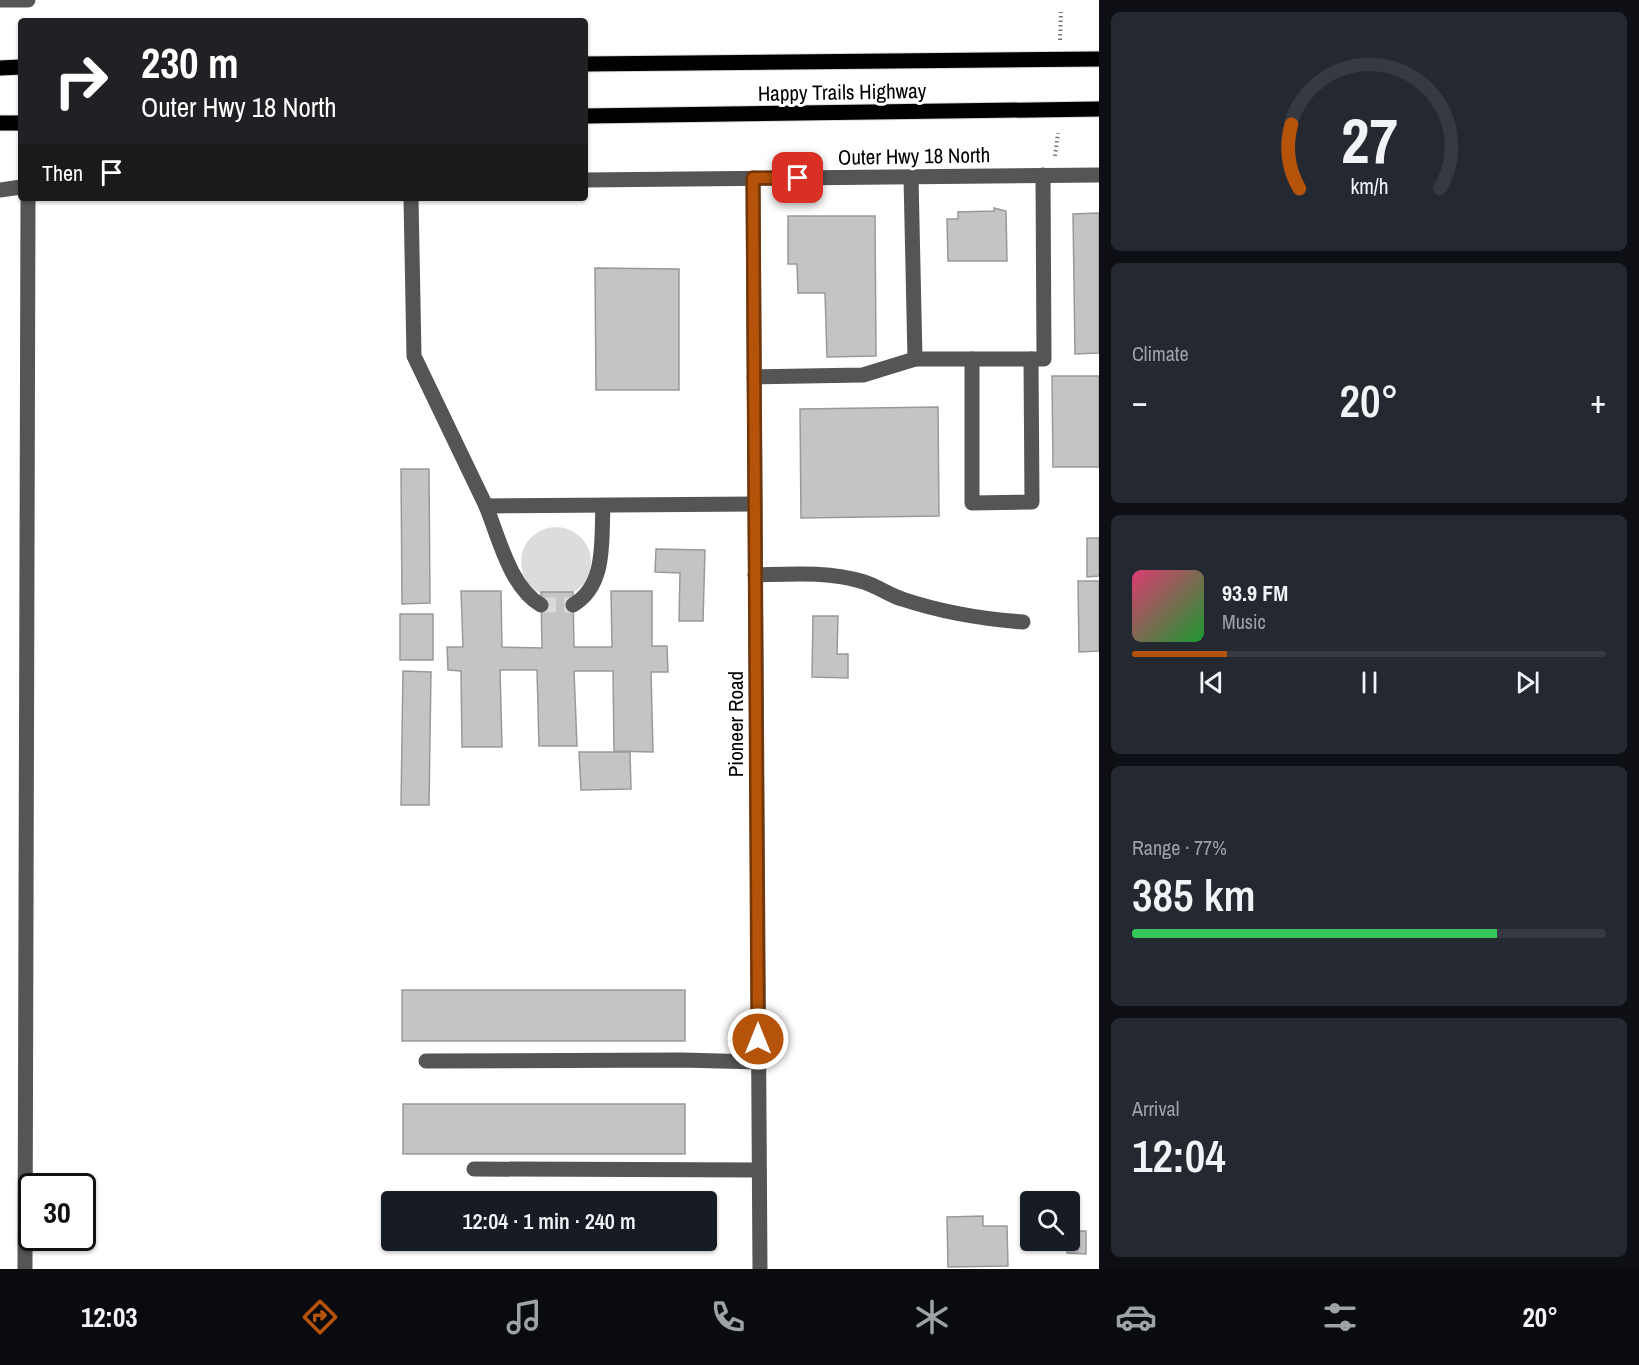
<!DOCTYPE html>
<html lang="en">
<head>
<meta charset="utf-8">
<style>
	:root { --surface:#171b24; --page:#242831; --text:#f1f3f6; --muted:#9ea1a6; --line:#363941; --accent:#b45309 }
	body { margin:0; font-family:"Archivo Narrow",sans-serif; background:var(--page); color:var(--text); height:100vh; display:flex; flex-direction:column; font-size:22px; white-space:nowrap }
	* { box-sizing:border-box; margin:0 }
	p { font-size:20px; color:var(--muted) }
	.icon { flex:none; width:33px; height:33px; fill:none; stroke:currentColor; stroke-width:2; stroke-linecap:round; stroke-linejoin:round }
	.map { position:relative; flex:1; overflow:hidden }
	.details { display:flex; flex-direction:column; gap:12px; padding:12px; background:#0d0f14; width:540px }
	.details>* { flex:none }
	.top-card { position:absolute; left:18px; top:18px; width:570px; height:183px; border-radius:6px; box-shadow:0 2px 4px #0004; background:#202124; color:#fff; overflow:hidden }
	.fabs { position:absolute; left:1020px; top:1191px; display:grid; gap:12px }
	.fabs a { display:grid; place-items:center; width:60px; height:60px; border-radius:6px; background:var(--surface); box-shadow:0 2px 4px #0004; font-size:30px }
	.speed { position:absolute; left:18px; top:1173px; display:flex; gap:12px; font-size:30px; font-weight:700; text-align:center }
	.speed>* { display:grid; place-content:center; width:78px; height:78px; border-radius:50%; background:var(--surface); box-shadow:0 2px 4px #0004; line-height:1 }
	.speed .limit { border:3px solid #111; border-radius:9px; background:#fff; color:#111 }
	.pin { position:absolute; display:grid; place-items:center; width:51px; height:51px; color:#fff; margin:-26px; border-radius:12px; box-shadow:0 3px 9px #0006 }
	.me { position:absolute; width:66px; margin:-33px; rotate:0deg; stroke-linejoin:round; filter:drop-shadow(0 0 4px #0008) }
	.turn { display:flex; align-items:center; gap:21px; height:126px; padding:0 24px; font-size:27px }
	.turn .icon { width:78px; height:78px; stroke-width:2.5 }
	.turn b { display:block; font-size:42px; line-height:51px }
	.then { display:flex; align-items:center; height:57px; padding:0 24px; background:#0003; gap:12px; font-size:22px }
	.big { font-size:45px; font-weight:600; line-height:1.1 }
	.details .widget { flex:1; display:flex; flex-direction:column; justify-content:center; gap:9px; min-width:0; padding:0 21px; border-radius:9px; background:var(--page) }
	.details .dial { align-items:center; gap:0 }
	.dial svg { height:156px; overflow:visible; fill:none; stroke:var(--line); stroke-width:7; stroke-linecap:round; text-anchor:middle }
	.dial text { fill:var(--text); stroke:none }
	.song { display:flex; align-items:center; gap:18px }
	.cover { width:72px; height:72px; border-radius:9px; background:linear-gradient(135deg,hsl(340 70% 55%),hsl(130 70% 35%)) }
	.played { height:6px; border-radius:3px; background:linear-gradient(90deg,var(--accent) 20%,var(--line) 20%) }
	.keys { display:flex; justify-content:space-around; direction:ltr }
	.heat { display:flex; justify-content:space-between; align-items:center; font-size:33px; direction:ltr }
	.charge { height:9px; border-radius:4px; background:linear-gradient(90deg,#34c759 77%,var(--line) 0) }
	.trip { position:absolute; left:381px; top:1191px; width:336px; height:60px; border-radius:6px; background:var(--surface); box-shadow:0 2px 4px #0004; font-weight:600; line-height:60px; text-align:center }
	.dock { display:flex; height:96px; justify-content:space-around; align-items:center; background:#090b0e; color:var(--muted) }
	.dock .icon { width:42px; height:42px }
	.dock .active { color:var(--accent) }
	.dock b { font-size:27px; color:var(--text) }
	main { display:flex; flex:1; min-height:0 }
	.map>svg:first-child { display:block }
</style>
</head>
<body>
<main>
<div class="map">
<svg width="1099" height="1269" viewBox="0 0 1099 1269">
	<rect width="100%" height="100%" fill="#fff"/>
	<circle fill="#dcdcdc" cx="556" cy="562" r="35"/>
	<g fill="#c4c4c4" stroke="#999" stroke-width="1.5">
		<polygon points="994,208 1006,211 1007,261 948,261 947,219 958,219 958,212 994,211"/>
		<polygon points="1099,213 1099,353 1075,354 1073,214"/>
		<polygon points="788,216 875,216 876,356 827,357 825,293 798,293 797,264 788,264"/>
		<polygon points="595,268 679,269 679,390 596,390"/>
		<polygon points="1052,376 1099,376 1099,467 1053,467"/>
		<polygon points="938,407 939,516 801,518 800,409"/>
		<polygon points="401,469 429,469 430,603 402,604"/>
		<polygon points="1087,538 1099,538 1099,576 1087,577"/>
		<polygon points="656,549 705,550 703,621 679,621 680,573 655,572"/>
		<polygon points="1078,581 1099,581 1099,651 1079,652"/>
		<polygon points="461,591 501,591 502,647 542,648 541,592 573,592 574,647 612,647 611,591 652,591 652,646 667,646 668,672 651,672 653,752 614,751 613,671 574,671 577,746 539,746 537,670 500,670 502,747 462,747 461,671 448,670 447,647 463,647"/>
		<rect x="400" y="614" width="33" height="46"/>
		<polygon points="813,616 838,616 837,654 848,654 848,678 812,677"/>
		<polygon points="403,671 431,672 429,805 401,805"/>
		<polygon points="579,752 630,752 631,789 581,790"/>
		<rect x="402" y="990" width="283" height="51"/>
		<rect x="403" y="1104" width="282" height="50"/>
		<polygon points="983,1216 983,1226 1007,1226 1008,1266 948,1267 947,1217"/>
		<polygon points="1070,1231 1086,1231 1086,1254 1067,1253"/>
	</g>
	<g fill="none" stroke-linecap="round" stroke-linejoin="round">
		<polyline stroke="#d9d9d9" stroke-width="15" stroke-dasharray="15 8" stroke-linecap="butt" points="541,605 573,605"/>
		<g stroke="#dbdbdb" stroke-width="17">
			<g id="major">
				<polyline points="585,64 1099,59"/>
				<polyline points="0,68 21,67"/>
				<polyline points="585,116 1099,109"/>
				<polyline points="0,123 21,123"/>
			</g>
		</g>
		<g stroke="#777" stroke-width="4" stroke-dasharray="1.5 3" stroke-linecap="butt">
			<polyline points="1060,40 1061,12"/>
			<polyline points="1055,156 1058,133"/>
		</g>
		<g stroke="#555" stroke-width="15">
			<polyline points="0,0 28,0"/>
			<polyline points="911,177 915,359 1044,359 1043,175"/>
			<polyline points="753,178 760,1269"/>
			<polyline points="585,180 1099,175"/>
			<polyline points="0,190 21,187"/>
			<polyline points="411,198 414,356 486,506 755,504"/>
			<polyline points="972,359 972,503 1032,502 1031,359"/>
			<polyline points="754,377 863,375 915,359"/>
			<path d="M486 506C499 538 510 587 541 605"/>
			<path d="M755 575C791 574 829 571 864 582 877 586 889 595 902 599 941 612 982 619 1023 622"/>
			<path d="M573 605C607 585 601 540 603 506"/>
			<polyline points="426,1061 681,1060 759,1062"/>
			<polyline points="474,1169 759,1170"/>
			<polyline points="25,1269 28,198"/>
		</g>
		<use href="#major" stroke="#000" stroke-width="15"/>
	</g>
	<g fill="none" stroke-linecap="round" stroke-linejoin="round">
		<g stroke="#753606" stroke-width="15">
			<polyline id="route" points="758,1039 753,178 798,178"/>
		</g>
		<use href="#route" stroke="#b45309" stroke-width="10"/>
	</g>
	<g text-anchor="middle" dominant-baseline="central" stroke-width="6" stroke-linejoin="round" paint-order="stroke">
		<g font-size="21" fill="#000" stroke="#fff">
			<text transform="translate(842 92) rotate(-1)">Happy Trails Highway</text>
			<text transform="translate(914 156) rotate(-1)">Outer Hwy 18 North</text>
			<text transform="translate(735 724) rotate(-90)">Pioneer Road</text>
		</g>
	</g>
</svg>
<div class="fabs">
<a><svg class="icon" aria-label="search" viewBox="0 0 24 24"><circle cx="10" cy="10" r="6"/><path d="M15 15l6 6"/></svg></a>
</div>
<div class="speed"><div class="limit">30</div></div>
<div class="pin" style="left:798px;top:178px;background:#d93025"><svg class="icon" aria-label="arrive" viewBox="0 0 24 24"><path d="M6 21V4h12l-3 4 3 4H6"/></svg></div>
<svg class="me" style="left:758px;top:1039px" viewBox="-20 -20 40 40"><circle r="17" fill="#b45309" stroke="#fff" stroke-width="3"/><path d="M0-11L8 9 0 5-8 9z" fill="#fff"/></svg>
<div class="trip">12:04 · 1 min · 240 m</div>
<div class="top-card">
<div class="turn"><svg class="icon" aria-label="right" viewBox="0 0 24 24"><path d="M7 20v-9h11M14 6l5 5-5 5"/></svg><div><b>230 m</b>Outer Hwy 18 North</div></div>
<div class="then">Then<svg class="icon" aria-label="arrive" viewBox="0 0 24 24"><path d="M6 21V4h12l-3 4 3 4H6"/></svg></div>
</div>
</div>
<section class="details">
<div class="widget dial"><svg viewBox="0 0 100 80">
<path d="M14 69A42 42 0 1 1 86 69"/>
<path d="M14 69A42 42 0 0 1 10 36" stroke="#b45309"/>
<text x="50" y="56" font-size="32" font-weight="700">27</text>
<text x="50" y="72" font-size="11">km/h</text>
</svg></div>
<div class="widget"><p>Climate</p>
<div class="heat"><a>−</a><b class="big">20°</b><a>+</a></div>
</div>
<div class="widget">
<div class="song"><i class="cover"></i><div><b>93.9 FM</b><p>Music</p></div></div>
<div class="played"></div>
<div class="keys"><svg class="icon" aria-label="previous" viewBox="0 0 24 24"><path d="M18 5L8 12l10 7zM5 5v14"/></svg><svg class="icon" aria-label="pause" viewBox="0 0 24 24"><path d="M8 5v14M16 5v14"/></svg><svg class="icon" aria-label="next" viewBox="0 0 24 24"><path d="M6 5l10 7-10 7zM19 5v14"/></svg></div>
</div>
<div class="widget"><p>Range · 77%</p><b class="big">385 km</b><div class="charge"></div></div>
<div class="widget"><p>Arrival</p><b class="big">12:04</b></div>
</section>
</main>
<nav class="dock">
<b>12:03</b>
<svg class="icon active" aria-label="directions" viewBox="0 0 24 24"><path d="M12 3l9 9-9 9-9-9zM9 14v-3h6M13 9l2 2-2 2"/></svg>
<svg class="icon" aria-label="music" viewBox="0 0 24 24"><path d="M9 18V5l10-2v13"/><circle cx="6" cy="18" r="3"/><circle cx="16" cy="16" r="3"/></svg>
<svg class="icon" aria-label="phone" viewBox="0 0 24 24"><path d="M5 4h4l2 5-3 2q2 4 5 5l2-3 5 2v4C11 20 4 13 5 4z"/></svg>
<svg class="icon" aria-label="climate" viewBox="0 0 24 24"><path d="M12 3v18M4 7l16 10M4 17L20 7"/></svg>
<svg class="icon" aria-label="car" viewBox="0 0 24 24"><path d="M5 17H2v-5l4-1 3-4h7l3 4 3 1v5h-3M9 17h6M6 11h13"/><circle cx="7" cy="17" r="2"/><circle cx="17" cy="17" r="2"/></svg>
<svg class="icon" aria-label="filters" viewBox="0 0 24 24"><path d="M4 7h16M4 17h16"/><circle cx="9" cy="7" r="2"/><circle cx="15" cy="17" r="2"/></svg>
<b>20°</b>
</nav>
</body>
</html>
